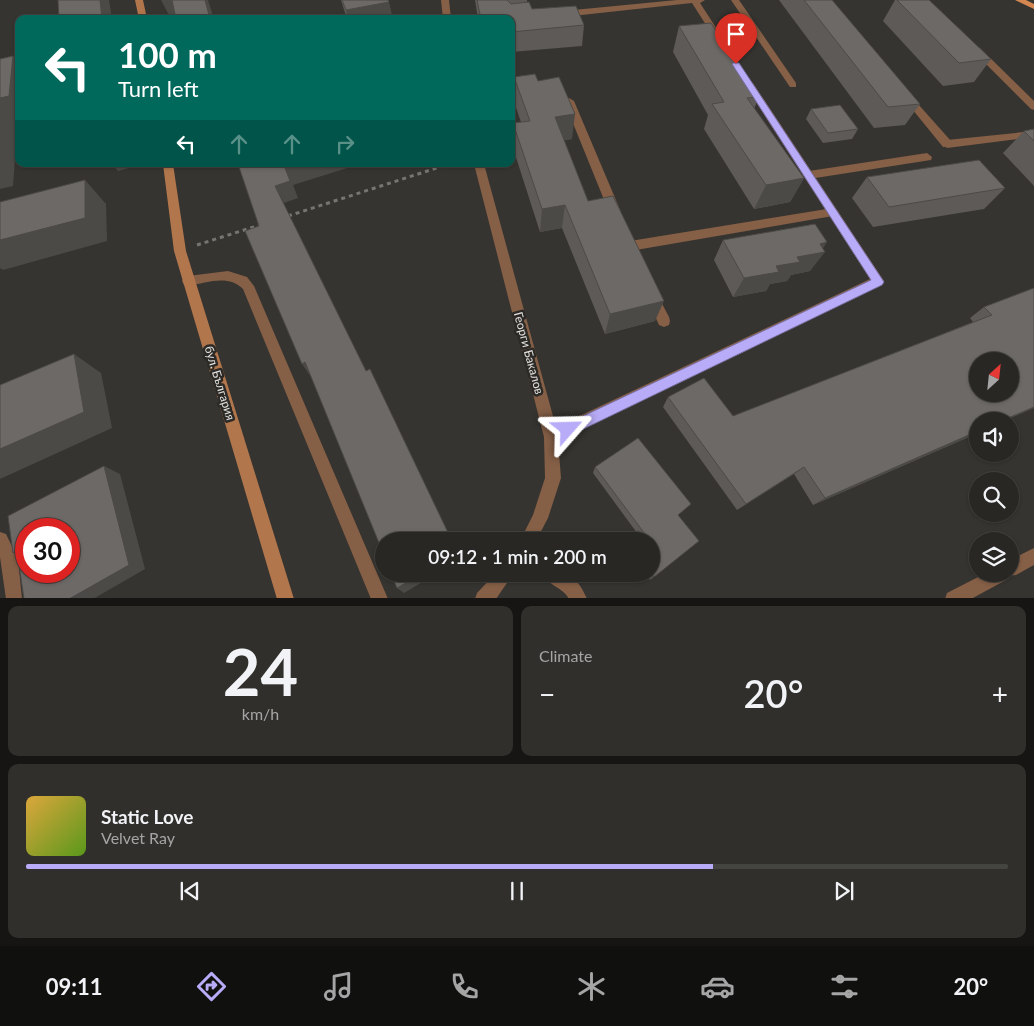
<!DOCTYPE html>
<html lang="en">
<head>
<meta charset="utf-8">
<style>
	:root { --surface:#282724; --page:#302f2c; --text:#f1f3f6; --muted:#a5a5a6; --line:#444441; --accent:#b8abf7 }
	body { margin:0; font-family:Lato,sans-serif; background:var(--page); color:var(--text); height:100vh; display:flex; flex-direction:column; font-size:19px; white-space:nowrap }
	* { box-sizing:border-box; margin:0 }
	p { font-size:16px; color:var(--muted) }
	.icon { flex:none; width:28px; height:28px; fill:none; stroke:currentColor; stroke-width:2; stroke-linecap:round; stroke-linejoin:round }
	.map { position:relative; height:598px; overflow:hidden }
	.side { display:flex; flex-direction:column; gap:8px; padding:8px; background:#161514; flex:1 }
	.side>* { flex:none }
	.guide { position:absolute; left:15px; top:15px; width:500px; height:152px; border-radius:10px; box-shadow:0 1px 4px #0004,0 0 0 1px var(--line); background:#00695c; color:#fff; overflow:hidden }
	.needle { width:32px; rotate:27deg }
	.controls { position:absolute; left:969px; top:352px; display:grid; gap:10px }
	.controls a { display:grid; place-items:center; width:50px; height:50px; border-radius:50%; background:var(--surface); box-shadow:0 1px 4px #0004,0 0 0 1px var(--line); font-size:25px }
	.speed { position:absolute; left:15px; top:518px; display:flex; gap:10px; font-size:25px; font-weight:700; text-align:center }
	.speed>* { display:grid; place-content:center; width:65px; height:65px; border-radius:50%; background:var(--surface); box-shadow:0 1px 4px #0004,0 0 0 1px var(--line); line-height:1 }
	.speed .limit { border:8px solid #d22; background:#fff; color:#111 }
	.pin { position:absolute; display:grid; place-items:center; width:42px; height:42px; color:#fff; margin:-51px -21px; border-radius:50% 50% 50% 0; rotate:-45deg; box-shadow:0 0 5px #0007 }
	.pin .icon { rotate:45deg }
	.me { position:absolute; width:55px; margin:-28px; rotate:65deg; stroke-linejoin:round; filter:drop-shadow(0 0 4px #0008) }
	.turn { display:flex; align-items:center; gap:18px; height:105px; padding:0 20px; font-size:22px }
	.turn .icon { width:65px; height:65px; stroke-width:2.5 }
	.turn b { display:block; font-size:35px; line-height:42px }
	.lanes { display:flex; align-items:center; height:48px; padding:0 20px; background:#0003; justify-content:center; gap:25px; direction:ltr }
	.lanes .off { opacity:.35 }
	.big { font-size:38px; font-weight:600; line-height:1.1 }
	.side .tile { flex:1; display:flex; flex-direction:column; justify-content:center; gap:8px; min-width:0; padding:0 18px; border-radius:10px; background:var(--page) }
	.side .dial { align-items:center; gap:0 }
	.dial b { font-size:65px; line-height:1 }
	.song { display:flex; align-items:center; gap:15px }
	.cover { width:60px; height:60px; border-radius:8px; background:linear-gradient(135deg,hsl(40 70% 55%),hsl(90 70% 35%)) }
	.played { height:5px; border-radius:2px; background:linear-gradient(90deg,var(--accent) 70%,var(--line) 70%) }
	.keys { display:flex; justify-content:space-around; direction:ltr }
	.heat { display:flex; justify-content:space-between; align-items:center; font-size:28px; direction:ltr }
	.side .tiles { flex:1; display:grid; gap:8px; grid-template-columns:1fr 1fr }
	.tile:last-child { grid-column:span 2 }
	.trip { position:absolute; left:375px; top:532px; width:285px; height:50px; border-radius:25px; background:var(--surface); box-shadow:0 1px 4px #0004,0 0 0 1px var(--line); font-weight:600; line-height:50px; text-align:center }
	.tab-bar { display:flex; height:80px; justify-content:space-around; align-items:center; background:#10100e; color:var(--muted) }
	.tab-bar .icon { width:35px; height:35px }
	.tab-bar .current { color:var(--accent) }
	.tab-bar b { font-size:22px; color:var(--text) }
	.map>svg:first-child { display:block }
</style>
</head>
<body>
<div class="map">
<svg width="1034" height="599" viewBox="0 0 1034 599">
	<rect width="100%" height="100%" fill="#363430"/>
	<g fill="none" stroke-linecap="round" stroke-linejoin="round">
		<g stroke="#777572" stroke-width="3" stroke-dasharray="4 4" stroke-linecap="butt">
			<polyline points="288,216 449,164"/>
			<polyline points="197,245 263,224"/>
		</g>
		<g fill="#855f46" fill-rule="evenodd">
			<polygon points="731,0 739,0 796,83 796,87 790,87"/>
			<polygon points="977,47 980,48 1034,101 1034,110 1031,109 974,52 973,50"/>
			<polygon points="569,98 574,101 621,212 619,215 615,216 609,212 564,101"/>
			<polygon points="1034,131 1034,137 947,148 942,144 947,140"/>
			<polygon points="927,153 932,157 931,160 809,179 804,175 809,171"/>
			<polygon points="833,208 839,212 833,216 630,251 626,249 624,246 626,243 630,241"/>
			<path d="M228 271 247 277 254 286 388 599H371L243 289C228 274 207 283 188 286L184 285 182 281 184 277 188 276Z"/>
			<polygon points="652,291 656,292 669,317 670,321 669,325 664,327 659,325 646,296 648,292"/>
			<polygon points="0,532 6,534 18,559 22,599 6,599 0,557"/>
			<polygon points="1034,548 1034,565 1016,575 1007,576 1006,580 971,599 945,599 947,593 984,574 1010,574 1010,560"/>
			<path d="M543 574C567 572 577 575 587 599H569C563 587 548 586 543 574Z"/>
		</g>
		<g fill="#855f46" fill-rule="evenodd">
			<polygon points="441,0 449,0 451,19 443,19"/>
			<polygon points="677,0 705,0 700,3 722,37 721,39 715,39 692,3 563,17 559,14 563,11"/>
			<polygon points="750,82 753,83 884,281 882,285 558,441 561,478 548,518 536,541 520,541 533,515 545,478 544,437 474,164 484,164 556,427 870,279 745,85"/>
			<polygon points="907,94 910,95 951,141 952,144 951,147 943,147 904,99 904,95"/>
			<polygon points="495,574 513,574 496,599 475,599 477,593"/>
		</g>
		<g fill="#b2764d" fill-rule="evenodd">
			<polygon points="135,0 143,0 147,19 139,19"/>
			<polygon points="163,164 173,164 186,251 294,599 277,599 174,251"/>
		</g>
		<polygon fill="#d48751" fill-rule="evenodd" points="1015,0 1026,0 1034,4 1034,9"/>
	</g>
	<g fill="#5e5a58">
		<polygon points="341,0 388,0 392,16 379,19 347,19"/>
		<polygon points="475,0 527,0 527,2 532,9 584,25 582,46 511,52 511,19 478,19"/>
		<polygon points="779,0 832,0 920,104 905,125 874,128"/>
		<polygon points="895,0 929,0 991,59 974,82 943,86 883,21"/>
		<polygon points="679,26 759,97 754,109 804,178 790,202 754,209 704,129 708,115 673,52"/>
		<polygon points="514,77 538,81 572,139 564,140 588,201 655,321 605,334 562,228 540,232 513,148 513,123 521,122 514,102"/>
		<polygon points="811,109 858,129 852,139 823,143 806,119"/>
		<polygon points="1034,129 1034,186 1003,153 1024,131"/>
		<polygon points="867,177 1005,188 984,209 873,227 852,198"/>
		<polygon points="723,240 823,248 810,271 791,275 787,281 770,284 766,291 733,297 714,260"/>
		<polygon points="1034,288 1034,408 1003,421 978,421 978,433 813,505 794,474 737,510 663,407 668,397 733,416 973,322 970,318 984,307"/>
		<polygon points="595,467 686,508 678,515 654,577 650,580 646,574 651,574 640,537 593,473"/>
	</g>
	<g fill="#4c4a47">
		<polygon points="100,0 109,0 112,19 102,19"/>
		<polygon points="161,0 173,0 180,13 169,15"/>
		<polygon points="205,0 208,0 214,19 210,19"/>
		<polygon points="389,2 392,16 379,19 348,19 346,10"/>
		<polygon points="13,56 19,63 19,117 18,117 13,186 0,189 0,98"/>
		<polygon points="575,114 572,139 553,142 555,117"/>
		<polygon points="112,164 143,164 118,171"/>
		<polygon points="298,164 360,164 293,185 298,198 284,203 275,186 285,168"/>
		<polygon points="804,178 790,202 754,209 766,185"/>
		<polygon points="85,180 106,204 107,241 3,270 0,268 0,240"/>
		<polygon points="565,205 562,228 540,232 542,209"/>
		<polygon points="827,242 820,253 825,252 810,271 791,275 787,281 770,284 766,291 733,297 744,278 776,266 797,257 820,244"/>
		<polygon points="664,301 655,321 605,334 610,314"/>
		<polygon points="74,354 101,373 112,428 0,479 0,449"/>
		<polygon points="305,362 311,377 302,364"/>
		<polygon points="1034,407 1034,408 1003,421 1001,421"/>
		<polygon points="978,431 978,433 813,505 825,498"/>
		<polygon points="104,466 120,474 145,569 93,599 69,599"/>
		<polygon points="804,467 794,474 737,510 746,504"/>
		<polygon points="422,574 436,574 404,593 397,588"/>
	</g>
	<g fill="#6d6966" stroke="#4c4a47" fill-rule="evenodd">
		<polygon points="58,0 100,0 102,19 59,19"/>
		<polygon points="172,0 205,0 210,19 176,19"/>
		<polygon points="342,0 388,0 389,2 346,10"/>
		<polygon points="477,0 507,0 511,4 529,2 532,9 576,6 584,25 511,32 511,19 481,19"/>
		<polygon points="804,0 832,0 920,104 888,107"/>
		<polygon points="897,0 929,0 991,59 959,63"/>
		<polygon points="711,23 759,97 747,98 804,178 766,185 712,104 724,102 679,26"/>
		<polygon points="13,56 9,96 0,98 0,59"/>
		<polygon points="535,74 538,81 559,77 575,114 555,117 588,201 613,196 664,301 610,314 565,205 542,209 513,123 530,121 514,77"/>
		<polygon points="840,105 858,129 828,133 811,109"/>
		<polygon points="1034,129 1034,141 1024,131"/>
		<polygon points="979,160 1005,188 889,207 867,177"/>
		<polygon points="238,164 298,164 285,168 290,181 275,186 366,371 370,369 452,541 384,541 384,555 305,362 302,364 245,231 259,226"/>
		<polygon points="85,180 85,218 0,240 0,202"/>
		<polygon points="815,224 827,242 820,244 825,252 797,257 800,262 776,266 779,272 744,278 723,240"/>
		<path d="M1034 288V407L1001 421H978V431L825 498 804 467 746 504 668 397 704 378 733 416 992 315 984 307ZM978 361H1010V394H978Z"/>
		<polygon points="74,354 84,412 0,449 0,385"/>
		<polygon points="638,438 691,504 678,515 699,541 654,577 651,573 651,541 636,541 645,534 595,467"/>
		<path d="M104 466 129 565 69 599H24L17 551 13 553 8 516ZM26 529H69V571H26Z"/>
		<polygon points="391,574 422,574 397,588"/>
	</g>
	<polygon fill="#b8abf7" stroke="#786fa1" points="733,63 739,63 884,282 882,285 573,434 568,436 564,434 562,429 564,425 871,280 732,64"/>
	<g text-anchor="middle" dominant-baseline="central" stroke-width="5" stroke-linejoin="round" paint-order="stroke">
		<g font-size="12" fill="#e2e0de" stroke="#2c2a26">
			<text transform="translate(529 353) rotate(75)">Георги Бакалов</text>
			<text transform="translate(220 383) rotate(73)">бул. България</text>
		</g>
	</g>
</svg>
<div class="controls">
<a><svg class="needle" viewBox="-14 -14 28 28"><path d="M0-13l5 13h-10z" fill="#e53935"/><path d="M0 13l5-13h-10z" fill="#a5a5a6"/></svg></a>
<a><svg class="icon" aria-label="sound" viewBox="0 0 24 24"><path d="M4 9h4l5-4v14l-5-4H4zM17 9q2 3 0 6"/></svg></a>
<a><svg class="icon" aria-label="search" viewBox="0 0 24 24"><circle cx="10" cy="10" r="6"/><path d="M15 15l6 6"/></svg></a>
<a><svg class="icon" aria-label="layers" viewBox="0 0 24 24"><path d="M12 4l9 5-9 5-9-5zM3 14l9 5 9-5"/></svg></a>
</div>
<div class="speed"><div class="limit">30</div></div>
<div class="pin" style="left:736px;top:64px;background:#d93025"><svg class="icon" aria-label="arrive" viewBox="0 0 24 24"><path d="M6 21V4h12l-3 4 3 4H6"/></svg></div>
<svg class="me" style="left:568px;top:429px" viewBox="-20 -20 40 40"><path d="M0-17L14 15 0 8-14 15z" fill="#b8abf7" stroke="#fff" stroke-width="4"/></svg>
<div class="trip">09:12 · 1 min · 200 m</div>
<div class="guide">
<div class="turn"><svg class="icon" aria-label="left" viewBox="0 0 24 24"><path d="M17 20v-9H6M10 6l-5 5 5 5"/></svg><div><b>100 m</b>Turn left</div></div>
<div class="lanes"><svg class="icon" aria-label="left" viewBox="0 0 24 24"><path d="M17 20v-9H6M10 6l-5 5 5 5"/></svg><svg class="icon off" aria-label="ahead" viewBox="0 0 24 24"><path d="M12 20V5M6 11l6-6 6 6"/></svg><svg class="icon off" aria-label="ahead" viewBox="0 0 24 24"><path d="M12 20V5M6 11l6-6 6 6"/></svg><svg class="icon off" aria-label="right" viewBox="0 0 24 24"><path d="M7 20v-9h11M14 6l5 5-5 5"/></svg></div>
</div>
</div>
<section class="side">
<div class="tiles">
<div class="tile dial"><b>24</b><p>km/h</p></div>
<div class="tile"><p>Climate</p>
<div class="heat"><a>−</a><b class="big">20°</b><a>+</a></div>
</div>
<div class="tile">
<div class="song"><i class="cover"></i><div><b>Static Love</b><p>Velvet Ray</p></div></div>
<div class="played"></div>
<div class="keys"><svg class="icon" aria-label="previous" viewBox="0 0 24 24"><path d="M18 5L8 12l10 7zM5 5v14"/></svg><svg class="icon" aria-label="pause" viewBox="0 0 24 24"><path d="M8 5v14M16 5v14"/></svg><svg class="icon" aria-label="next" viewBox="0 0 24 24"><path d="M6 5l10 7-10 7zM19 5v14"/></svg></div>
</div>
</div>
</section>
<nav class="tab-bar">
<b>09:11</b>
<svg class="icon current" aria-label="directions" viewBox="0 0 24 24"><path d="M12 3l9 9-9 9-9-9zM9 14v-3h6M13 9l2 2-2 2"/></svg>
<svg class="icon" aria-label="music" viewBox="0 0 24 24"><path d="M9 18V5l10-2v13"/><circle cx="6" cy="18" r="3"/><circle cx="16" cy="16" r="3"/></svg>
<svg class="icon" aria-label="phone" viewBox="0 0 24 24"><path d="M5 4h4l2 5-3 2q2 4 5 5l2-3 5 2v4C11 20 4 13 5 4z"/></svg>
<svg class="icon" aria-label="climate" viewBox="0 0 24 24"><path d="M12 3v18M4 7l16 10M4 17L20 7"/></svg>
<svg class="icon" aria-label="car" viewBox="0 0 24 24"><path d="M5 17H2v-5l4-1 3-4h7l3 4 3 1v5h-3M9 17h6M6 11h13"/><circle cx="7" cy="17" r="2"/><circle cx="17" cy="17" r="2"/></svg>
<svg class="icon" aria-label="filters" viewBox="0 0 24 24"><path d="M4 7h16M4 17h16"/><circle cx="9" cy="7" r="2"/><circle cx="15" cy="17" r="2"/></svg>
<b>20°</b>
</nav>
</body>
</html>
